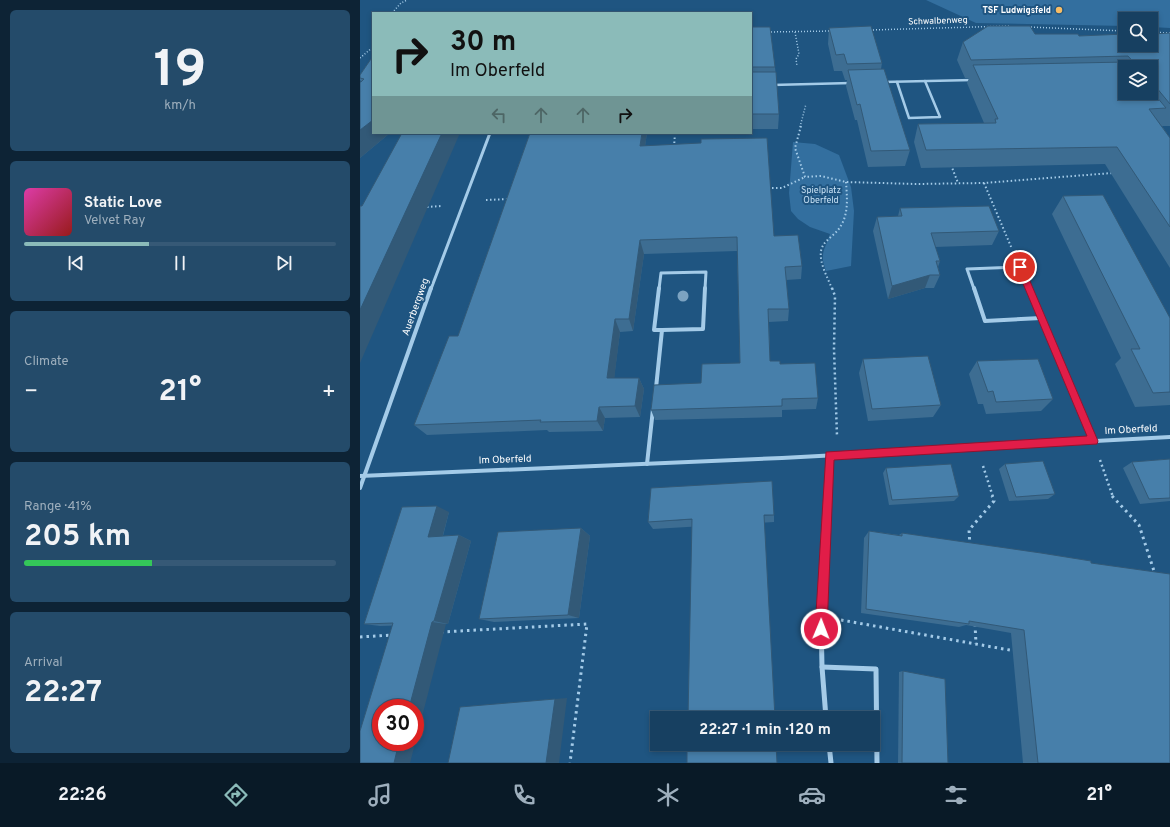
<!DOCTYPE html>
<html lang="en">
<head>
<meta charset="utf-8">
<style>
	:root { --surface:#174061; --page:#244b6a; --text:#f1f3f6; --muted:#9eafbd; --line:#365976; --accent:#8bbbb9 }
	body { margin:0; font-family:Overpass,sans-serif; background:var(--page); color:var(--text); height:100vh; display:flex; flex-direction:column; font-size:15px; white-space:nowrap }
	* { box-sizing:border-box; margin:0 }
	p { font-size:13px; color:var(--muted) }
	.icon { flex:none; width:22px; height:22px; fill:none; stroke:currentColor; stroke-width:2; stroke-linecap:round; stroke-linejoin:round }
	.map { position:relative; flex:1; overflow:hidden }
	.drawer { display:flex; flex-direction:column; gap:10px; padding:10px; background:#0d2335; width:360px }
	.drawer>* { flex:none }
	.top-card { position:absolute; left:12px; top:12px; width:380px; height:122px; border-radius:0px; box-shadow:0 2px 6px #0003,0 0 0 1px var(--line); background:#8bbbb9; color:#111; overflow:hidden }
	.controls { position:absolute; left:758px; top:12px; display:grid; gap:8px }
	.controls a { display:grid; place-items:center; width:40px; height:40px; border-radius:0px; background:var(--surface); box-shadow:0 2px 6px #0003,0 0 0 1px var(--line); font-size:20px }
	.speed { position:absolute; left:12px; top:699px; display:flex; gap:8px; font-size:20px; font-weight:700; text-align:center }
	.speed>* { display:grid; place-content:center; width:52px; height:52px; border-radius:50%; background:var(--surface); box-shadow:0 2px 6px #0003,0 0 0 1px var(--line); line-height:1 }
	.speed .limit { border:6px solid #d22; background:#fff; color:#111 }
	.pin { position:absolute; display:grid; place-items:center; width:34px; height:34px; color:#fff; margin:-17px; border:2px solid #fff; border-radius:50%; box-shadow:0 1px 4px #0007 }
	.me { position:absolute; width:44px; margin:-22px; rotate:1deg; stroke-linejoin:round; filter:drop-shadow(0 0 3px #0008) }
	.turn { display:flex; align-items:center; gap:14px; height:84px; padding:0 12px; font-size:18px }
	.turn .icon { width:52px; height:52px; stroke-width:2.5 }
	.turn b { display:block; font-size:28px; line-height:34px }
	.lanes { display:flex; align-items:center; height:38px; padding:0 12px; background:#0003; justify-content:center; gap:20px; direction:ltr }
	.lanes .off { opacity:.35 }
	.big { font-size:30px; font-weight:700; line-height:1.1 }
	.drawer .widget { flex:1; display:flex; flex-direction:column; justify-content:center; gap:6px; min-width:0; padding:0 14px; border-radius:6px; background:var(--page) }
	.drawer .dial { align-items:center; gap:0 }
	.dial b { font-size:52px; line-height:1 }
	.song { display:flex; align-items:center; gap:12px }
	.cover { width:48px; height:48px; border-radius:6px; background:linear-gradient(135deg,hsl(320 70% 55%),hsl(0 70% 35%)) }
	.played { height:4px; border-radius:2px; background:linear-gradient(90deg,var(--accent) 40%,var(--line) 40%) }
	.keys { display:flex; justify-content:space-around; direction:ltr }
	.heat { display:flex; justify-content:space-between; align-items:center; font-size:22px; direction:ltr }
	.charge { height:6px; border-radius:3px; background:linear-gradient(90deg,#34c759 41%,var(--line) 0) }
	.trip { position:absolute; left:290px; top:711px; width:230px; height:40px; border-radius:0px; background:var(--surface); box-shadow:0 2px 6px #0003,0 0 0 1px var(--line); font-weight:700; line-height:40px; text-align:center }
	.dock { display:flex; height:64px; justify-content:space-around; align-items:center; background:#091a27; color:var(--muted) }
	.dock .icon { width:28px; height:28px }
	.dock .on { color:var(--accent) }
	.dock b { font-size:18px; color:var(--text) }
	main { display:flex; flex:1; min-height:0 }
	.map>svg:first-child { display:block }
</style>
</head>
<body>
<main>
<section class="drawer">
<div class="widget dial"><b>19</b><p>km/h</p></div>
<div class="widget">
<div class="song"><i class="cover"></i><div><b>Static Love</b><p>Velvet Ray</p></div></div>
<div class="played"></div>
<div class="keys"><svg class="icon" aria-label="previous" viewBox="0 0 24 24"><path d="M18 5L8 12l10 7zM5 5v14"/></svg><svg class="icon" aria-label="pause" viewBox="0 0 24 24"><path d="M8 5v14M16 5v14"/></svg><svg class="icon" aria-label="next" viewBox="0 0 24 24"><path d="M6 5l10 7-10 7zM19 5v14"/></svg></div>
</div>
<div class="widget"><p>Climate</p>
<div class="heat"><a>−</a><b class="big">21°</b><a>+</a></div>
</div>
<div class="widget"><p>Range · 41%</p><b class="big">205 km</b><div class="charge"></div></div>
<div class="widget"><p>Arrival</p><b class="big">22:27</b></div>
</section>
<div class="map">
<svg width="810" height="763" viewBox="0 0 810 763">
	<rect width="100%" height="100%" fill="#1f5581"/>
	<g fill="#336f9f">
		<polygon points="566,0 810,0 810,28 791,27 791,19 765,19 765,26 616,23"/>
		<path d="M433 142 455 144 479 155 491 187 494 211 491 266 466 271C459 253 465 250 470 234L450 227 438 219 431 211 429 193Z"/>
	</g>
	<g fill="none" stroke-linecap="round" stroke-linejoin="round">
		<g stroke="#a4cbe8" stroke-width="1.5" stroke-dasharray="1 2" stroke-linecap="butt">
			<polyline points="32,13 41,3 47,0"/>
			<polyline points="668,27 765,31"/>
			<polyline points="510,30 649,26"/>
			<polyline points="408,32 471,31"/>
			<polyline points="435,32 439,54 436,59 437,66"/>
			<polyline points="791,32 810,33"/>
			<polyline points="0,58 13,47"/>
			<polyline points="440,127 446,104"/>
		</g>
		<g stroke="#a4cbe8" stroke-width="2" stroke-dasharray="1.5 2.5" stroke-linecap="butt">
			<polyline points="441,126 435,148 445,177 461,176 486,182 556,184 624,183 752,173"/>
			<polyline points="314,147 315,133"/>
			<polyline points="591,165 598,183"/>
			<polyline points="624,183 652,249"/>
			<polyline points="408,188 422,188 445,177"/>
			<polyline points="126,200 149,199"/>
			<polyline points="67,207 81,206"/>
			<path d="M472 289C468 278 459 263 461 251 463 240 475 236 480 227 489 214 487 197 486 182"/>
		</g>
		<g stroke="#a4cbe8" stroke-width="2.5" stroke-dasharray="2 3" stroke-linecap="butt">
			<polyline points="472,288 475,296 474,349 477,436"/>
			<polyline points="740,460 753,497"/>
			<polyline points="623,466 633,497"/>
		</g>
		<g stroke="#a4cbe8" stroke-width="3" stroke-dasharray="2.5 4" stroke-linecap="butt">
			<polyline points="752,496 779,525 794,571"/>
			<polyline points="610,546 609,530 634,501 632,496"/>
			<polyline points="481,620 655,651"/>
			<polyline points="615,624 616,644"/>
			<polyline points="81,632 227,624 210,763"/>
			<polyline points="0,637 32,635"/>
		</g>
		<g stroke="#a4cbe8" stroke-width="2.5">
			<polyline points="523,82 613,80"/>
			<polyline points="537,82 549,118 580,117 565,81"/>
			<polyline points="412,85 491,83"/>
		</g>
		<g stroke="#a4cbe8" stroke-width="3">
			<polyline points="71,289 130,133"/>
			<polyline points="299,289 301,273 346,272 345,289"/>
			<polyline points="614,289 607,269 660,267 669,289"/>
		</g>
		<g stroke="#a4cbe8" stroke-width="4">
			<polyline points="299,288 294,330 302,330"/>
			<polyline points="614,288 625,321 681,318"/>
			<polyline points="669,288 681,318"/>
			<polyline points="681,318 733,441"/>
			<polyline points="302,330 343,329 345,288"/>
			<polyline points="296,388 302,330"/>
			<polyline points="287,464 293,409"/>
			<polyline points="0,476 422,458 810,437"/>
			<polyline points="0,488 71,288"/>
			<polyline points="467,497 469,455"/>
		</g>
		<g stroke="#a4cbe8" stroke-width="5">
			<polyline points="462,667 516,669 517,763"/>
			<polyline points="466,718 462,667 461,617 467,496"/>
			<polyline points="469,744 471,763"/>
		</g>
	</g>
	<circle fill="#7ca3c1" cx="323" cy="296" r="5.5"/>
	<g fill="#3d6d92" fill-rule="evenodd">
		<polygon points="391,27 415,67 419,114 418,129 391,129"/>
		<polygon points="469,28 522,63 521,69 550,150 545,166 508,167 497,120 495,120 486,86 487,80 485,80 482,71 474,71 468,44"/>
		<path d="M810 33V126H802L810 138V268L745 164 561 168 554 142 558 124 624 123 607 83 609 78H605L597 60 603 42 675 34 719 36ZM765 67H791V93Z"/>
		<polygon points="13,56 13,133 30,133 0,158 0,82 2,82 0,80 0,75"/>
		<polygon points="170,133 287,133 285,146 414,236 442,266 441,279 426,280 429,309 428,321 409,322 410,361 420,364 458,398 456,409 422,410 422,417 295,420 291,410 380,363 377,251 284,254 273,331 260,332 254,378 279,378 284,389 280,417 245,418 243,431 189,432 187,430 67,435 54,425 98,336"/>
		<polygon points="703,196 810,318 810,405 775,407 755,364 761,358 692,214"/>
		<polygon points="540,208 639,231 632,245 575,247 580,261 578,267 580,275 574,288 565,288 528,299 513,231 517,217 538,216"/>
		<polygon points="503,359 581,405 573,417 508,421 499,373"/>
		<polygon points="617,361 693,399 681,411 626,414 623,404 618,404 609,374"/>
		<polygon points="810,459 810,501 780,504 763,468 772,462"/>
		<polygon points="645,464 695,494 688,499 649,501 639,469"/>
		<polygon points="526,468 599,496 594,501 529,505 523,473"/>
		<polygon points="89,512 83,536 99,535 111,541 88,624 20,626 4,624"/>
		<polygon points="414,515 414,522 293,529 288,522"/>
		<polygon points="221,528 230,536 219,618 134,622 119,619"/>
		<polygon points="509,531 539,535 542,533 731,563 810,763 663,763 651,633 606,625 599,627 501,613 504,538"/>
		<polygon points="543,671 588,763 538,763 539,672"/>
	</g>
	<g fill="#325977">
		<polygon points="13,120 13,133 30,133 0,158 0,130"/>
		<polygon points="82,133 100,133 0,363 0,310"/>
		<polygon points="282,133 287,133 283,160 280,146"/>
		<polygon points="280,240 284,254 273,331 269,319"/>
		<polygon points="570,275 565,288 528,299 532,286"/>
		<polygon points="255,319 260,332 253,389 247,378"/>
		<polygon points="279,378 284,389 280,417 275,406"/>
		<polygon points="239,407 245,418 243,431 237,421"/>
		<polygon points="77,506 89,512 81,542 68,537"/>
		<polygon points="221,528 230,536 219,618 208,615"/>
		<polygon points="99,535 111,541 88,624 74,621"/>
		<polygon points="72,622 86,624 50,763 34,763 39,742 55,742 55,708 49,708"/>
		<polygon points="207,698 199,763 186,763 195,699"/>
	</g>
	<g fill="#477faa" stroke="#325977">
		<polygon points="511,26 522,63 487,64 484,54 476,55 469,28"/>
		<polygon points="628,26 670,26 675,34 718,34 719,36 765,34 765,45 791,45 791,34 810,33 810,104 791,81 791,67 778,67 768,56 611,60 603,42"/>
		<polygon points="391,27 410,27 415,67 391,67"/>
		<polygon points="13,56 13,120 0,130 0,82 1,82 4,79 0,78 0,75"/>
		<polygon points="767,62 772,67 765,67 765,93 791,93 791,90 806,108 789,109 810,138 810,227 757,147 566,150 558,124 636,123 635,119 638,119 613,65"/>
		<polygon points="524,69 550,150 511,151 500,104 497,105 488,70"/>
		<polygon points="391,72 416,72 419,114 391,114"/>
		<polygon points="42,133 82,133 0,310 0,206 2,206"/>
		<polygon points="170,133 282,133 280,146 341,143 341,139 407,138 414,236 438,235 442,266 425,267 429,309 408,309 410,361 420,361 420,364 455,363 458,398 422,399 422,406 291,410 294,385 341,383 342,364 380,363 377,237 280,240 269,319 255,319 247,378 279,378 275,406 239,407 237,421 180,422 181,420 54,425 89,336 98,336"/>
		<polygon points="743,195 810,318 810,392 793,393 771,349 780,349 703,196"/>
		<polygon points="629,206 639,231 571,233 580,261 576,261 580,275 570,275 532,286 517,217 542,216 540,208"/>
		<polygon points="568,356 581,405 512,409 503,359"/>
		<polygon points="678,359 693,399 636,402 633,391 628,392 617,361"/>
		<polygon points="810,459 810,498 789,499 772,462"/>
		<polygon points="683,461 695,494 656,497 645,464"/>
		<polygon points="591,464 599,496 532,500 526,468"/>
		<polygon points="412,481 414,515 404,515 415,718 328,718 332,519 288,522 291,488"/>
		<polygon points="77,506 68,537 99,535 74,621 72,622 49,708 21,708 21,742 39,742 34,763 0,763 0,731 33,623 4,624 42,507"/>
		<polygon points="221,528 208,615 119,619 138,532"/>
		<polygon points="509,531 542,536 542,533 681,553 731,561 731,563 810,574 810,763 678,763 664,630 609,621 609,624 506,609"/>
		<polygon points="543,671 585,679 588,763 542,763"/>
		<polygon points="195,699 186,763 88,763 100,707"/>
		<polygon points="327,744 416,744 417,763 327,763"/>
	</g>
	<polygon fill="#e11d48" stroke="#92132f" points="660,264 664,267 738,441 737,444 474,460 467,629 465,633 461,635 457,633 455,629 466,452 727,436 656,267"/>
	<circle fill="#f7bc64" stroke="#1f5581" stroke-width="1.5" cx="699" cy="10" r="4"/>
	<g text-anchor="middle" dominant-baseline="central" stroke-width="4" stroke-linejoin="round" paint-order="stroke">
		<g font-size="9" font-weight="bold" fill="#fff" stroke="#1f5581" text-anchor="end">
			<text x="691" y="10">TSF Ludwigsfeld</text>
		</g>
		<g font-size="9" fill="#fff" stroke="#1f5581">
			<text transform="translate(578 21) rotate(-2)">Schwalbenweg</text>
		</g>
		<g font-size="9" fill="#c8e2f6" stroke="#1f5581">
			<text x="461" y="190">Spielplatz<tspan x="461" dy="10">Oberfeld</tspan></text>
		</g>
		<g font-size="10" fill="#fff" stroke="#1f5581">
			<text transform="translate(56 307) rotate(-70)">Auerbergweg</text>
			<text transform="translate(771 430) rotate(-3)">Im Oberfeld</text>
			<text transform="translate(145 460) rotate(-2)">Im Oberfeld</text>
		</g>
	</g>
</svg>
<div class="controls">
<a><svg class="icon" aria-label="search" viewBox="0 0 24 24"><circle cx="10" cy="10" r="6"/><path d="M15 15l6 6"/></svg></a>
<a><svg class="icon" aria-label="layers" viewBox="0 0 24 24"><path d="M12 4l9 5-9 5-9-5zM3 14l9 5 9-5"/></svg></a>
</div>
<div class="speed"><div class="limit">30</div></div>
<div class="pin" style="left:660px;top:267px;background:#d93025"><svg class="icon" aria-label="arrive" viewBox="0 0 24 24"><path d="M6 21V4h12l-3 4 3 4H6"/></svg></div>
<svg class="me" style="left:461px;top:629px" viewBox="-20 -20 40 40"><circle r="17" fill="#e11d48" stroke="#fff" stroke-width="3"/><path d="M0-11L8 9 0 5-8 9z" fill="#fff"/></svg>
<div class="trip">22:27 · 1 min · 120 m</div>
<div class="top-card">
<div class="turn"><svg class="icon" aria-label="right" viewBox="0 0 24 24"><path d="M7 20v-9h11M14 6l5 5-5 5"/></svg><div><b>30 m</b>Im Oberfeld</div></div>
<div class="lanes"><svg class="icon off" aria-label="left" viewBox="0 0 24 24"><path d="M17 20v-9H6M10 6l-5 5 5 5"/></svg><svg class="icon off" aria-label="ahead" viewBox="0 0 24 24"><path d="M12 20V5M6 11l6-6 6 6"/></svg><svg class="icon off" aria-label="ahead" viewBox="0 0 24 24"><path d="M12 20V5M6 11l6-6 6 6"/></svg><svg class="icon" aria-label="right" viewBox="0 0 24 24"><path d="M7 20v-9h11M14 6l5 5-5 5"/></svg></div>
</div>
</div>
</main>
<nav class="dock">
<b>22:26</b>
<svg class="icon on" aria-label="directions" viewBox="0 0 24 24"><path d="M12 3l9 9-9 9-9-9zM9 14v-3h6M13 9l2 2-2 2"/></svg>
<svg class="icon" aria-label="music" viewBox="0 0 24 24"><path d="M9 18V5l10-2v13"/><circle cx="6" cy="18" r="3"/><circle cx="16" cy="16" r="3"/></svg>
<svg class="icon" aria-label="phone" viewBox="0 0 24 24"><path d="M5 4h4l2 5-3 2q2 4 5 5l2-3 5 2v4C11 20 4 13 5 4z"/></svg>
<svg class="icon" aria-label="climate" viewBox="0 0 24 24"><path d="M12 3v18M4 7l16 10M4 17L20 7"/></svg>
<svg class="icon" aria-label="car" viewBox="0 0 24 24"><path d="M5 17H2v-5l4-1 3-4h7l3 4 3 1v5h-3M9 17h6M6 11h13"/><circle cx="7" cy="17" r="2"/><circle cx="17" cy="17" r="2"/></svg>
<svg class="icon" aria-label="filters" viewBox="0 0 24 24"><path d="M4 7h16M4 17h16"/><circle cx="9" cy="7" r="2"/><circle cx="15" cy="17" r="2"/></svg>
<b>21°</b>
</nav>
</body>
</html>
